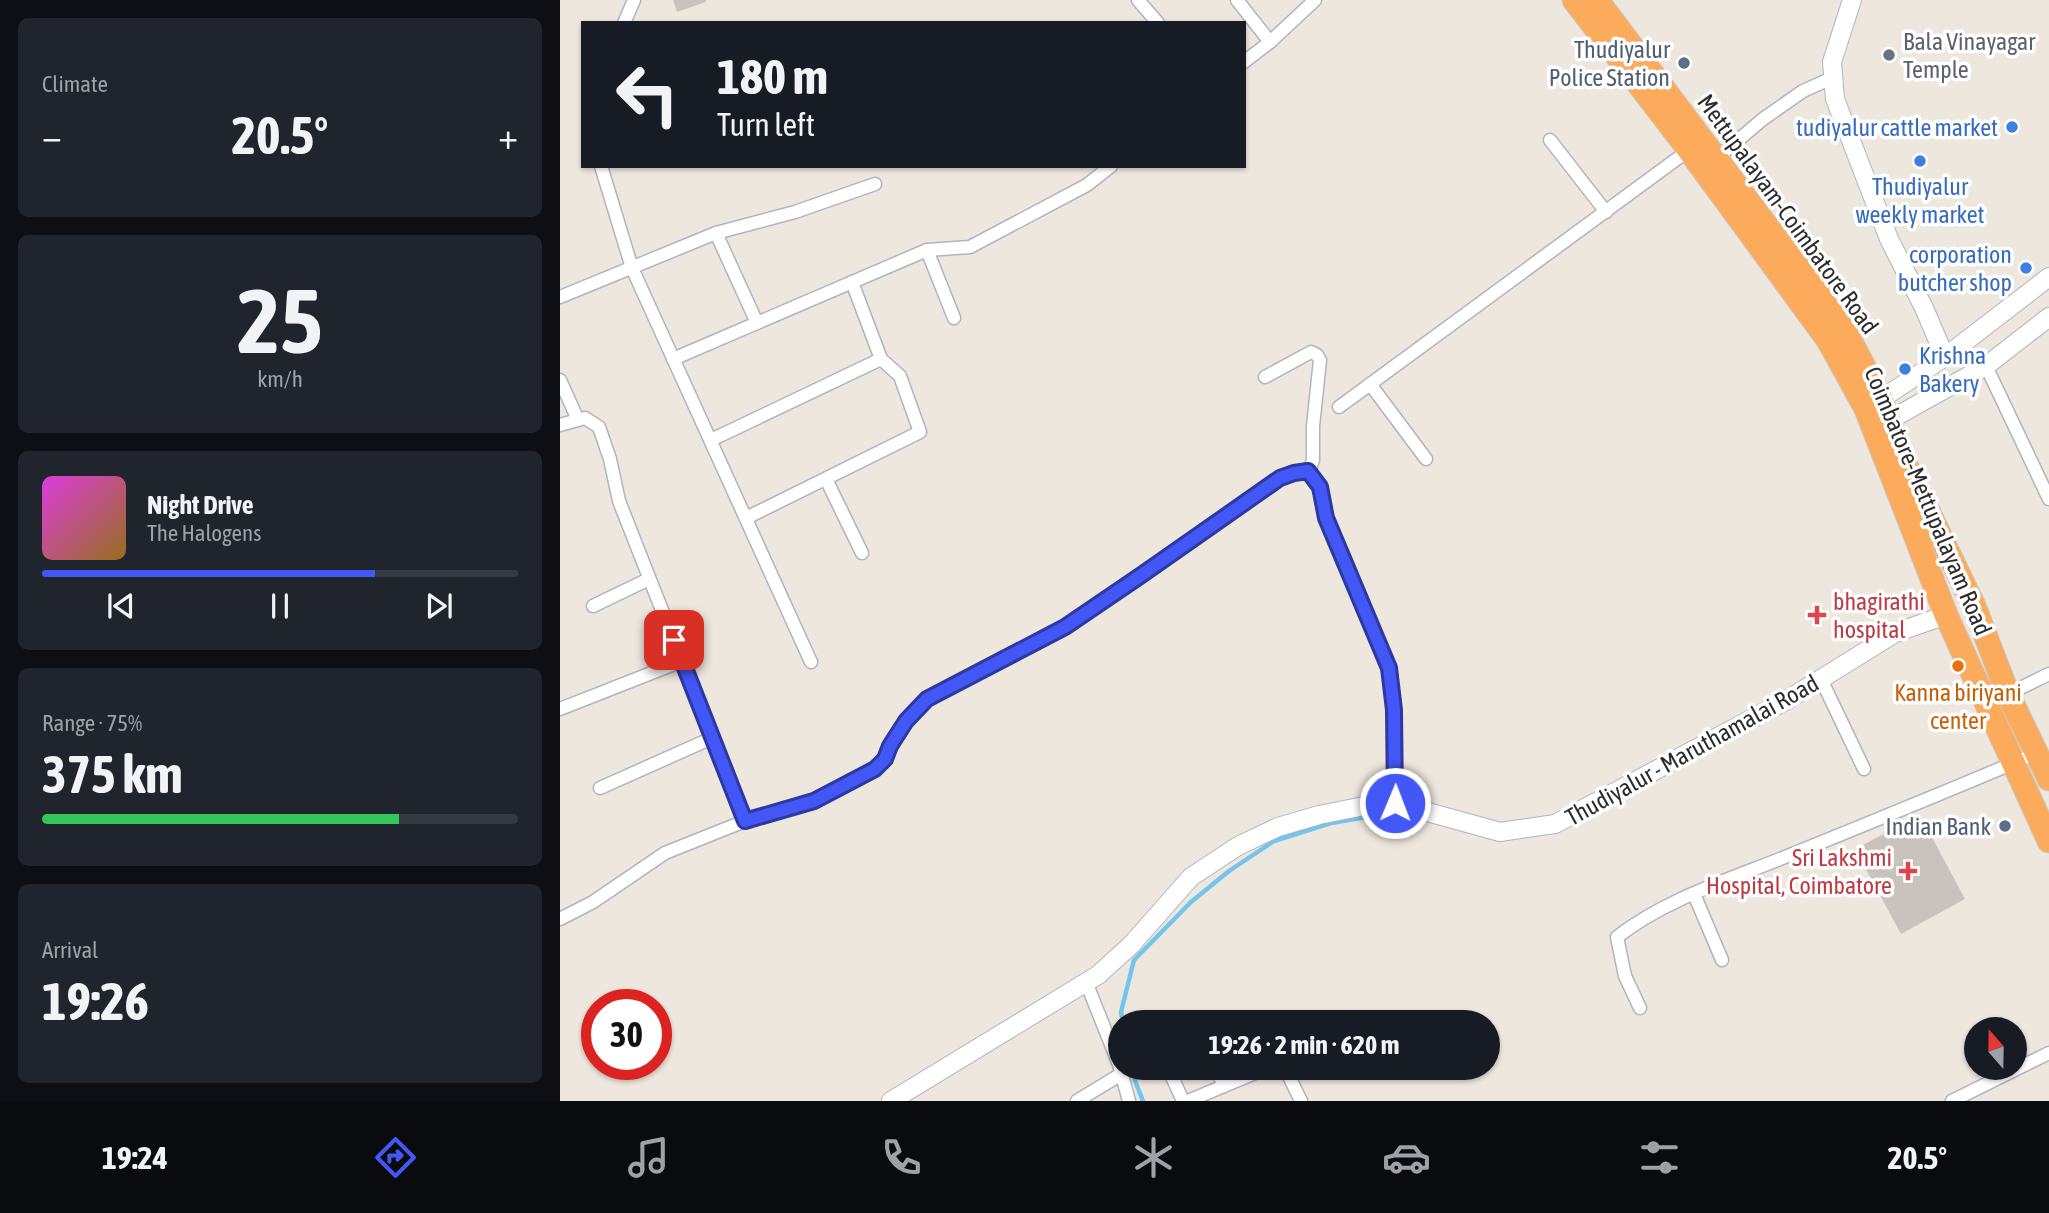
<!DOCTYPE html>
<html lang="en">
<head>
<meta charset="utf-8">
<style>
	:root { --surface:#171b24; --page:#20242c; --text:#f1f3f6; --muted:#9ea1a6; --line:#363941; --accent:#4257f6 }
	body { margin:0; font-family:"Asap Condensed",sans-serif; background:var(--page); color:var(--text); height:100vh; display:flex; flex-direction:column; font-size:26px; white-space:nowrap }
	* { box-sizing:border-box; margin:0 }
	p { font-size:23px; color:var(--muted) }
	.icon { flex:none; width:38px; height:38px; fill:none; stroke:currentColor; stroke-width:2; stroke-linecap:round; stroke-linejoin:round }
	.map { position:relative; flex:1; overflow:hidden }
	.details { display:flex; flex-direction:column; gap:18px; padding:18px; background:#0d0f14; width:560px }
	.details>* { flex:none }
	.banner { position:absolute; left:21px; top:21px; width:665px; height:147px; border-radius:0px; box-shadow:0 2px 5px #0004; background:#171b24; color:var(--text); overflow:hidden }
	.needle { width:46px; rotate:340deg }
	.fabs { position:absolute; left:1404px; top:1017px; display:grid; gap:14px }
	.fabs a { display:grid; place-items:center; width:63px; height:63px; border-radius:50%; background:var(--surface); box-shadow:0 2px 5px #0004; font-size:35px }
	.speed { position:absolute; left:21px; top:989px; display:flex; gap:14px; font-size:35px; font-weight:700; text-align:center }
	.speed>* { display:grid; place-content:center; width:91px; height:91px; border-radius:50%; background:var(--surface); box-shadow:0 2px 5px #0004; line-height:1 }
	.speed .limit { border:10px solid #d22; background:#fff; color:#111 }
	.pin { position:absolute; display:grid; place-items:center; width:60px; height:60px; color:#fff; margin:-30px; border-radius:14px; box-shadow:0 4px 10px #0006 }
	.me { position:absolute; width:77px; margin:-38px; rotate:1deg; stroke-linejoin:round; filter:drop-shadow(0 0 5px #0008) }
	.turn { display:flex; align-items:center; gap:24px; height:147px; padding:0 21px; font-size:32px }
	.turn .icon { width:91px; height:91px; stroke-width:2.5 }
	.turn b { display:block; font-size:49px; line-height:60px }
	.big { font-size:52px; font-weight:700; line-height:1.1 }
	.details .tile { flex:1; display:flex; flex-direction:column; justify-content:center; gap:10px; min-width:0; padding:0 24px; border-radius:10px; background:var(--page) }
	.details .dial { align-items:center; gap:0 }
	.dial b { font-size:91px; line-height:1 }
	.song { display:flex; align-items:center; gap:21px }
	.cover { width:84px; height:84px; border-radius:10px; background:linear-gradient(135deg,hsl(300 70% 55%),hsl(40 70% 35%)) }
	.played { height:7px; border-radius:4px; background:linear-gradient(90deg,var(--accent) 70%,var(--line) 70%) }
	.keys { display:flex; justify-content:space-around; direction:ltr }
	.heat { display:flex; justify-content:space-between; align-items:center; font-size:38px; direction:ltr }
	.charge { height:10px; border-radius:5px; background:linear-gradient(90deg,#34c759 75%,var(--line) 0) }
	.trip { position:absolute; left:548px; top:1010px; width:392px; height:70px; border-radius:35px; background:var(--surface); box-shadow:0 2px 5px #0004; font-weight:700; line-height:70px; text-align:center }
	.tab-bar { display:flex; height:112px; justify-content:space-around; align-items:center; background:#090b0e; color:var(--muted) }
	.tab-bar .icon { width:49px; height:49px }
	.tab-bar .current { color:var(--accent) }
	.tab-bar b { font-size:32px; color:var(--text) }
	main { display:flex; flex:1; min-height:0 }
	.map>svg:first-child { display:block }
</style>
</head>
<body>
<main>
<section class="details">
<div class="tile"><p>Climate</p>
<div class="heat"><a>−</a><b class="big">20.5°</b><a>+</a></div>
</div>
<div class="tile dial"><b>25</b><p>km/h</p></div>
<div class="tile">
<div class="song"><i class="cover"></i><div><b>Night Drive</b><p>The Halogens</p></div></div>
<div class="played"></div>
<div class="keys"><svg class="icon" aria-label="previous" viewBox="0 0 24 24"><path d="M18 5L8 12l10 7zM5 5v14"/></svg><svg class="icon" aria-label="pause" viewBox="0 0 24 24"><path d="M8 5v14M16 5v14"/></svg><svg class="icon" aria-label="next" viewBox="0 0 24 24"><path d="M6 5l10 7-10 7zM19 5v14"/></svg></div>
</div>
<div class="tile"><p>Range · 75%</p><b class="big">375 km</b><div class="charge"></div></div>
<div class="tile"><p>Arrival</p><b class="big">19:26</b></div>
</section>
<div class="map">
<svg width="1489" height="1101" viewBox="0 0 1489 1101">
	<rect width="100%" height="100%" fill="#ede7de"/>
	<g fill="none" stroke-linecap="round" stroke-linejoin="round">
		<g stroke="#74c4ec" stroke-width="4.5">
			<polyline points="563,1022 561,1012 574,960 631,902 669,871 714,841 771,823 813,816"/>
			<polyline points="570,1068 583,1101"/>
		</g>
	</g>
	<g fill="#c8c4bd">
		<polygon points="113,0 146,0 146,2 117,12"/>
		<polygon points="1360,815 1405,899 1341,934 1295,849"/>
	</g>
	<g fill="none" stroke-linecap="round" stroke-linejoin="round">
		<g stroke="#b1b3bf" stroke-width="15">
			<g id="street">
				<polyline points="578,0 598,23"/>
				<polyline points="677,0 710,42"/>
				<polyline points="64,23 74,0"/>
				<polyline points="684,62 710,42 755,0"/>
				<polyline points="990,140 1046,212"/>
				<polyline points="1157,158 1203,119 1243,91 1272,78"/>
				<polyline points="41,166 72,268 251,662"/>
				<polyline points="156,233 197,323"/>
				<polyline points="367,250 410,247 527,185 551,166"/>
				<polyline points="0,297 156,233 235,212 315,184"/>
				<polyline points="113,359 367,250 394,318"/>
				<polyline points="1426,366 1489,499"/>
				<polyline points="705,377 751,352 757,355 760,360 753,426 753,460 749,471"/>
				<polyline points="0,380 18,420"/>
				<polyline points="810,384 866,459"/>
				<polyline points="779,407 1129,150"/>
				<polyline points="0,425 25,418 39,427 50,459 59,501 185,821"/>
				<polyline points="151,440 321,359 292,282"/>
				<polyline points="266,479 302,553"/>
				<polyline points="186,518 360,432 340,376 321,359"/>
				<polyline points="33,606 89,579"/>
				<polyline points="1261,679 1304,769"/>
				<polyline points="1448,694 1489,674"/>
				<polyline points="0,709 122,661"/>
				<polyline points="40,788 152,738"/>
				<polyline points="1134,894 1162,960"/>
				<polyline points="0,919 33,902 105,853 185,821 254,801 315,769 325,759 330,745 346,721 367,699 505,627 581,576 720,478 734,473 749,471 760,487 766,518 829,668 834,710 835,803"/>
				<polyline points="526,982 560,1067"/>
				<path d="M1080 1008 1065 976 1057 937C1106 899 1168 880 1225 857 1309 823 1393 789 1477 753"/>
				<polyline points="560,1068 569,1101"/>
				<polyline points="608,1068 623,1101"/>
				<polyline points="656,1068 664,1086"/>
				<polyline points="725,1068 741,1101"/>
				<polyline points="517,1101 563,1073"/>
				<polyline points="628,1101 707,1068"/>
				<polyline points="1392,1101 1489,1053"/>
			</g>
		</g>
		<g stroke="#b1b3bf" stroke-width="20">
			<g id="secondary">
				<polyline points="1292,0 1272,62 1275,99 1329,239 1364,308 1385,357"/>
				<polyline points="1312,405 1385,357 1489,277"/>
				<polyline points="1319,426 1426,366 1489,317"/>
				<polyline points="331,1101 538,975 571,945 631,877 678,846 718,827 759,815 804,806 835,803 940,832 995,824 1227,700 1335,633 1386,615"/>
			</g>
		</g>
		<g stroke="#c8c8c8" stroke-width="25">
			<g id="highway">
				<polyline points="1014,0 1129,150 1268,340 1306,409 1386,615 1489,841"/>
				<polyline points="1037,0 1252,286 1289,338 1321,399 1344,461 1414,606 1448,694 1489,779"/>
			</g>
		</g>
		<use href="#street" stroke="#fff" stroke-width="12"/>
		<use href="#secondary" stroke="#fff" stroke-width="18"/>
		<use href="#highway" stroke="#fbab5b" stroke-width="23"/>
	</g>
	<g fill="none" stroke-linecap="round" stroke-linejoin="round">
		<g stroke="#2b39a0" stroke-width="18">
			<polyline id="route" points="114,640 185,821 254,801 315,769 325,759 330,746 346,721 367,699 505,627 580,576 720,478 734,473 748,471 760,487 766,518 829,668 834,710 835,803"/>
		</g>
		<use href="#route" stroke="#4257f6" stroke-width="12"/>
	</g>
	<circle fill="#6b7280" stroke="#fff" stroke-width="2.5" cx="1329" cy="55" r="7"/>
	<g fill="#5c6f8a" stroke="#fff" stroke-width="2.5">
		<circle cx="1124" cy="63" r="7"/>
		<circle cx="1445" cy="826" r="7"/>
	</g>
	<g fill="#3f7fe0" stroke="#fff" stroke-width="2.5">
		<circle cx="1452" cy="127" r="7"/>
		<circle cx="1360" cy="161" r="7"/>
		<circle cx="1466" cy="268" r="7"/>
		<circle cx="1345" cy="369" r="7"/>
	</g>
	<g fill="#e0444e" stroke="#fff" stroke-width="2.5">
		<path d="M1253.5 604.5h7v7h7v7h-7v7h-7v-7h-7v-7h7z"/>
		<path d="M1344.5 860.5h7v7h7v7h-7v7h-7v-7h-7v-7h7z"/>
	</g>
	<circle fill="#e8710a" stroke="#fff" stroke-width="2.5" cx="1398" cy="666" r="7"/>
	<g text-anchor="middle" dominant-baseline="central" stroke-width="7" stroke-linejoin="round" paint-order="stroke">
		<g font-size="24" fill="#5b616d" stroke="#fff" text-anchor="start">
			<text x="1343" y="41">Bala Vinayagar<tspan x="1343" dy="28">Temple</tspan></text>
		</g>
		<g font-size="24" fill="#4e5e75" stroke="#fff" text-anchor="end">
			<text x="1110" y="49">Thudiyalur<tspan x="1110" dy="28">Police Station</tspan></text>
			<text x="1431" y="826">Indian Bank</text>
		</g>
		<g font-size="24" fill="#366cbe" stroke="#fff" text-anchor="end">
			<text x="1438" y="127">tudiyalur cattle market</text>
			<text x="1360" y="186" text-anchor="middle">Thudiyalur<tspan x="1360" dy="28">weekly market</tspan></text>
			<text x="1452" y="254">corporation<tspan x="1452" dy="28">butcher shop</tspan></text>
			<text x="1359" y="355" text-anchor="start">Krishna<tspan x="1359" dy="28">Bakery</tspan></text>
		</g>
		<g font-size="24" fill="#2b2b2b" stroke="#fff">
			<text transform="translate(1228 214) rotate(54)">Mettupalayam-Coimbatore Road</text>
			<text transform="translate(1368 501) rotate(67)">Coimbatore-Mettupalayam Road</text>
			<text transform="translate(1132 750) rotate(-29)">Thudiyalur - Maruthamalai Road</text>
		</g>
		<g font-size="24" fill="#be3a42" stroke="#fff" text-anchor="start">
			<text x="1273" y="601">bhagirathi<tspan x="1273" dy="28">hospital</tspan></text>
			<text x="1332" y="857" text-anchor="end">Sri Lakshmi<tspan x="1332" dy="28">Hospital, Coimbatore</tspan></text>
		</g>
		<g font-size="24" fill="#c56008" stroke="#fff">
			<text x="1398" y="692">Kanna biriyani<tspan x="1398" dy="28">center</tspan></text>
		</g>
	</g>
</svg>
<div class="fabs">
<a><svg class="needle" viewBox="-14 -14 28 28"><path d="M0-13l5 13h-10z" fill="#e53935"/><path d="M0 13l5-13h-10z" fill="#9ea1a6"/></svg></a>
</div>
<div class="speed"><div class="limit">30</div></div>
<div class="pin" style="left:114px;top:640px;background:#d93025"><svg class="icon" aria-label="arrive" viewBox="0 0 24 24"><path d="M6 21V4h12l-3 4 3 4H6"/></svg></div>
<svg class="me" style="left:835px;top:803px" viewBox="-20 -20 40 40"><circle r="17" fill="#4257f6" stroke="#fff" stroke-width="3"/><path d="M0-11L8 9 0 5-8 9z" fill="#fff"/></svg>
<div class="trip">19:26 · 2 min · 620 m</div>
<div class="banner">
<div class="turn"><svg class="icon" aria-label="left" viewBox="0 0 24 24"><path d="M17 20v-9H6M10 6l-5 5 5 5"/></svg><div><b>180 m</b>Turn left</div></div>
</div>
</div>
</main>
<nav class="tab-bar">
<b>19:24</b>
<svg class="icon current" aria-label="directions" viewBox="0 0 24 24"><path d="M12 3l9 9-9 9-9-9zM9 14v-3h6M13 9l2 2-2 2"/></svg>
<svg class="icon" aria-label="music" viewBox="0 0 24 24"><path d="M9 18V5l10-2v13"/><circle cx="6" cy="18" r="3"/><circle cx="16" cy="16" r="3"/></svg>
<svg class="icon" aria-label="phone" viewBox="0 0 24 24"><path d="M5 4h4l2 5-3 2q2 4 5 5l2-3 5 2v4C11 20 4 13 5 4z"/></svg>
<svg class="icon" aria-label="climate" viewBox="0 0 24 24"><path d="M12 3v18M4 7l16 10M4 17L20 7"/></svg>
<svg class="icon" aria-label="car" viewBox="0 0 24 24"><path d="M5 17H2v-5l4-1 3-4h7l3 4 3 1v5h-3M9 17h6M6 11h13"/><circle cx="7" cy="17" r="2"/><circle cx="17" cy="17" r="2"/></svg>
<svg class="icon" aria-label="filters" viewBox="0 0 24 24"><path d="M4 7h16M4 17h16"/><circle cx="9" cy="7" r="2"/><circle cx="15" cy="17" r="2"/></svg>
<b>20.5°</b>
</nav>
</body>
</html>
